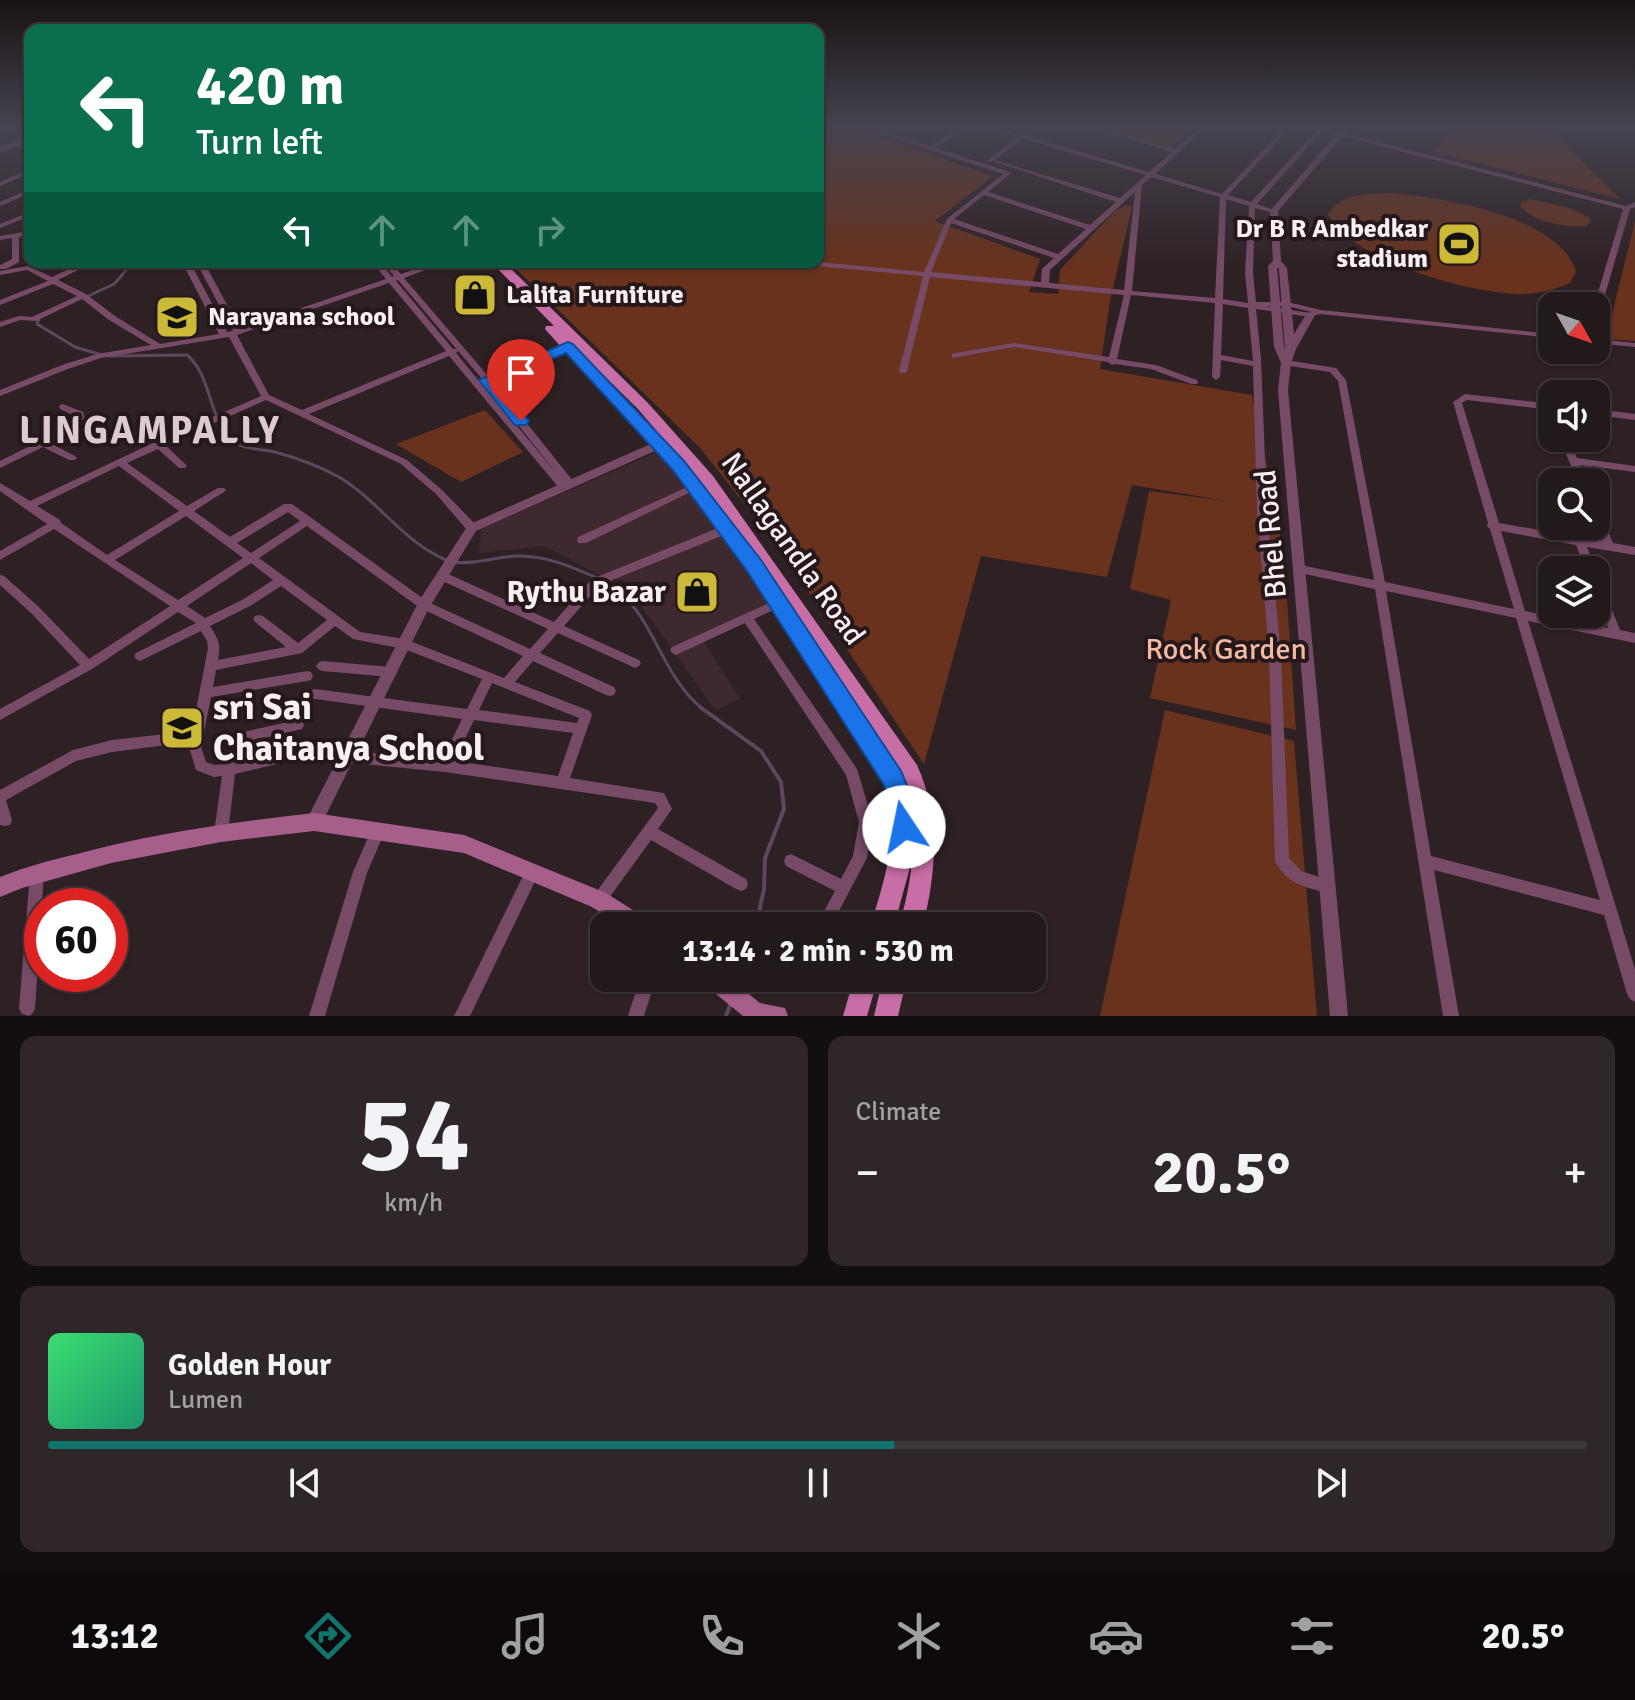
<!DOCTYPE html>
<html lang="en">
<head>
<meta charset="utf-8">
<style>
	:root { --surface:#22191b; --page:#2e2628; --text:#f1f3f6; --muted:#a2a0a3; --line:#3f383a; --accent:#0f766e }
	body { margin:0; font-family:Signika,sans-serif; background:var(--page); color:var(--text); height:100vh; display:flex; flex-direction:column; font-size:30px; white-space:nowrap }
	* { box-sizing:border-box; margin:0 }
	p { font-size:26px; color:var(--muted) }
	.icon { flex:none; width:44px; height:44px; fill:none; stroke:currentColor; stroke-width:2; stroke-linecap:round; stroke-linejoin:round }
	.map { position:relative; height:1016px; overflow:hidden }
	.panel { display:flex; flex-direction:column; gap:20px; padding:20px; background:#130e0f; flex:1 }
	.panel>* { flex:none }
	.hud { position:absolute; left:24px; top:24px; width:800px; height:244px; border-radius:16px; box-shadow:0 2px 6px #0004,0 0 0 2px var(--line); background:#0b6e4f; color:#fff; overflow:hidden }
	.needle { width:52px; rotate:130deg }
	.buttons { position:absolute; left:1538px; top:292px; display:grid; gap:16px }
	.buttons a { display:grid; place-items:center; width:72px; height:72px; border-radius:16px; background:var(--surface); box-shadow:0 2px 6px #0004,0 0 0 2px var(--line); font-size:40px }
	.speed { position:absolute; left:24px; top:888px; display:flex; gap:16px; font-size:40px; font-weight:700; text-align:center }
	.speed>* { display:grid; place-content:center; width:104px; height:104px; border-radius:50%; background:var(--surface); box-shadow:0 2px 6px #0004,0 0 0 2px var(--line); line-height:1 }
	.speed .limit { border:12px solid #d22; background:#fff; color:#111 }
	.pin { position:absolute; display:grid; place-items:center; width:68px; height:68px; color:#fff; margin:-82px -34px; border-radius:50% 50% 50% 0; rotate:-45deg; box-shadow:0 0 8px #0007 }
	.pin .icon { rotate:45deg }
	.me { position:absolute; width:88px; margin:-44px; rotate:349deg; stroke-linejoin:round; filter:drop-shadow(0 0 6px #0008) }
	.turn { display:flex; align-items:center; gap:28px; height:168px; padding:0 40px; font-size:36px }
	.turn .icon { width:104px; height:104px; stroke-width:2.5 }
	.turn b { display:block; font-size:56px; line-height:68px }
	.lanes { display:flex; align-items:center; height:76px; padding:0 40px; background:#0003; justify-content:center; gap:40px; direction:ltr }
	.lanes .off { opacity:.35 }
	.big { font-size:60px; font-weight:700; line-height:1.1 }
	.panel .card { flex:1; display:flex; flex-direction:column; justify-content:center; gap:12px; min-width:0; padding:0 28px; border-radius:16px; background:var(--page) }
	.panel .dial { align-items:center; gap:0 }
	.dial b { font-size:104px; line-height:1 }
	.song { display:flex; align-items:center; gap:24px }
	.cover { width:96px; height:96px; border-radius:12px; background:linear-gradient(135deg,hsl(140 70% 55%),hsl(160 70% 35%)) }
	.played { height:8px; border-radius:4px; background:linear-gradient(90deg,var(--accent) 55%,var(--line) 55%) }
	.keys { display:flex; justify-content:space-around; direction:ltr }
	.heat { display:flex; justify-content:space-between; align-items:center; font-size:44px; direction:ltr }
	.panel .tiles { flex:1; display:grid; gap:20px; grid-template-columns:1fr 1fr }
	.card:last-child { grid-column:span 2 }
	.trip { position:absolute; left:590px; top:912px; width:456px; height:80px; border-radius:16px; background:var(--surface); box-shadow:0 2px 6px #0004,0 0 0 2px var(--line); font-weight:700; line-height:80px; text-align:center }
	.tab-bar { display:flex; height:128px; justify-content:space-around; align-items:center; background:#0e0a0b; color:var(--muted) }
	.tab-bar .icon { width:56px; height:56px }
	.tab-bar .current { color:var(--accent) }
	.tab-bar b { font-size:36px; color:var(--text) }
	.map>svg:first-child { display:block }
</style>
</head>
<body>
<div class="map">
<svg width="1635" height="1016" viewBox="0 0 1635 1016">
	<rect width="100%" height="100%" fill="#2e2124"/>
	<polygon fill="#3d292e" points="657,452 719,522 769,603 700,635 740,699 715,710 623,580 605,578 544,546 479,553 481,529"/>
	<g fill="#68321c">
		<polygon points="818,125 873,125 864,131 993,176 935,221 1040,259 1029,292 1058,294 1060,270 1114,212 1125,205 1132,207 1110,301 1100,369 1252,395 1276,509 1285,571 1296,730 1150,698 1171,600 1130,589 1149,491 1227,501 1132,485 1107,577 981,556 924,764 777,545 700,448 509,262 818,262"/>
		<polygon points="1088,125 1197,125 1170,149"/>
		<polygon points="1455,125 1497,125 1557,136 1620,199 1434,152"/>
		<path d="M1392 193C1443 198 1560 216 1576 272L1570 283C1553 290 1536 295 1516 294 1466 292 1353 261 1328 214 1342 192 1369 194 1392 193Z"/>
		<path d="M1530 199 1570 208 1590 218V222L1587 226C1567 228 1531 222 1519 204Z"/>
		<polygon points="1635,221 1635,341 1606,339"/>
		<polygon points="485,410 523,452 461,482 396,444"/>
		<polygon points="1165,710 1294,741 1317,1016 1100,1016"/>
	</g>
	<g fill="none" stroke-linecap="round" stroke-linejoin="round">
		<polyline stroke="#5b485c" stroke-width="2" points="121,276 133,262"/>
		<g stroke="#5b485c" stroke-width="3">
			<polyline points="86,297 114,284 123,274"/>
			<polyline points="39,319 37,324 75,347 102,355"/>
			<path d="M109 356 187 355C213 377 207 419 234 441 245 450 262 449 275 452 297 458 319 466 339 477 378 500 403 542 446 560"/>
			<path d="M453 562C475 565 495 557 517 556 545 555 572 567 597 578"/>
			<path d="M604 581C655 610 658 674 703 709"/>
		</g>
		<g stroke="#5b485c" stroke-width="4">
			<polyline points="700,707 761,751 781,782 784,809 765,858 764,889 756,926"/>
			<polyline points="737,986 740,978"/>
			<polyline points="726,1016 730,1005"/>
		</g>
		<g fill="#774b66" fill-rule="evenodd">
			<path d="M884 125H892L884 130 885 132 930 146 963 125H970L936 148 1010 172V174L988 192 1090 225 1116 202 995 162V160L991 162H987V160L1018 137 979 125H988L1022 135 1035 125H1042L1027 136 1149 172 1172 152 1081 125H1090L1175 149 1202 125H1208L1155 174 1222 194 1287 125H1293L1228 195 1251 202 1317 130 1303 125 1319 127 1321 125H1327L1325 128 1626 206 1635 202V207L1630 209 1600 312 1596 314V306H1594L1623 209 1322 131 1257 204 1277 211 1274 213 1255 208 1253 273 1256 302H1287L1321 310 1552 334V338L1320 314 1310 317 1256 309 1261 359 1267 511 1281 654 1289 858 1301 871 1332 881 1334 886 1332 891 1327 893C1303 886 1288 885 1275 861L1269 654 1257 511 1253 366 1221 360 1220 377 1216 380 1212 377 1215 303 1131 295 1117 359 1156 365 1197 380 1198 382 1197 384H1191L1151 369 1115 364 1112 365 1108 362 1014 347 952 358V354L955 353 1014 343 1109 357 1124 295 930 277 907 371 906 373H900L899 371 923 276 795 264 791 262H818L924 272 947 219 1003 174 880 134 878 129ZM1023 139 1146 175 1120 198 995 160ZM1151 177 1220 197 1215 298 1132 291 1142 185ZM1135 192 1124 290 1049 283 1050 270ZM984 195 1086 229 1058 254 954 219ZM1226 199 1249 206 1245 273 1248 303 1223 299ZM951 223 1054 258 1042 269 1041 282 931 272ZM1223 304 1248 308 1253 361 1221 355ZM1266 306H1287L1312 312 1310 313Z"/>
			<polygon points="14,142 30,148 30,152 12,145 11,144"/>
			<polygon points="30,169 30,173 0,186 0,182"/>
			<polygon points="30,189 30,193 0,206 0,202"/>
			<polygon points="30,212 30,216 0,228 0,224"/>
			<polygon points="30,231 30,235 19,237 19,262 6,269 0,269 0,265 12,259 12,238 0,240 0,236"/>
			<path d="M84 262H94L58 280 86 294 115 316 160 344 219 334 182 262H190L227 332 233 331 196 262H204L240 329 386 279 372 262H380L392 277 394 276 382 262H390L401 274 436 262H447L404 278 489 377 565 345H571V349L493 381 573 481 575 483 573 485H566L565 488H559L449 356 309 414 407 460 442 490 476 525 477 528 476 531H468L436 494 401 464 266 400 165 445 185 464 187 466 185 468H179L158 449 127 463 187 506 218 488H224L226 490 224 492 194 511 230 537 284 504H292L428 602 530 649 548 629 438 579 437 576 438 573H446L554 622 592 579 723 526H731L732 529 731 532 600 585 564 626 639 660 641 663 639 666 635 668 631 666 558 633 540 653 614 687 616 691 614 695 610 696 606 695 533 661 515 682 590 711 592 715 570 778 664 793 672 809 658 829 746 879 748 884 746 889 741 891 736 889 651 840 604 905 599 907 594 905 592 900 594 895 658 808 655 803 445 772 302 758 235 774 228 833 226 838 221 840 216 838 214 833 222 776 214 777 196 770 189 747 190 742 112 752 76 761 6 800 12 820 10 825 5 826 0 825V790L73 750 112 740 192 731 208 648 207 641 201 631 144 659 140 661 136 659 134 656 136 653 196 623 178 612 92 669 0 720V709L80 665 30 612 0 585V575L4 576 38 606 89 659 170 606 54 529 0 560V551L47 524 0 491V483L30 501 155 442 261 396 229 337 101 358 68 369 0 396V390L62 365 97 354 151 345 109 320 82 299 36 321 20 320 0 327V322L19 316 32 317 77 296 53 284 0 305V300L48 281 27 270 0 275V271L28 266 52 277ZM398 280 482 379 479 381 456 353 458 351 457 349H453L396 281ZM389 283 446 351 302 410 269 395 237 335ZM486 384 557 474 483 385ZM119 466 179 511 107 555 61 523 60 520 37 506ZM288 512 300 521 251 553 237 543ZM186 516 243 558 178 600 115 560ZM307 526 420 608 523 656 504 678 405 639 360 632 259 558ZM251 563 273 580 242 600 205 618 187 606ZM281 586 327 620 298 643 263 616 259 615 255 616 253 619 255 622 286 647 218 660C221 644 219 640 210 626L250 606ZM335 626 353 639 404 649 482 679 467 709 315 689 311 690 309 694 311 698 315 699 462 719 442 760 302 746 240 761 251 741 302 729 304 725 302 721 298 720 243 732 225 764 214 765 206 762 201 747 211 697 307 681 311 680 313 676 311 672 307 671 213 687 216 670 302 653ZM492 683 579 718 577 723 479 710ZM474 720 573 733 558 776 454 761Z"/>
			<polygon points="1596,339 1635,343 1635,347 1596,343"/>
			<path d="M1286 360 1336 368 1346 380 1385 582 1514 609 1490 529 1487 526 1488 523 1453 402 1465 394 1552 404V410L1467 400 1462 403 1499 523 1602 541 1596 526V510L1601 514 1613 543 1635 547V555L1587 547 1596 570H1586L1576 545 1501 531 1525 611 1608 628 1596 596V578L1600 579 1601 582 1620 630 1635 633V643L1528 621 1635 969V1002L1630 999 1627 994 1604 915 1434 870 1459 1016H1443L1375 589 1300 573 1296 572 1295 569 1296 566 1300 565 1374 580 1338 381 1330 372 1283 365 1282 363ZM1386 591 1516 618 1600 900 1431 856Z"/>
			<polygon points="63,404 83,412 85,419 50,443 75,456 77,458 75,460 69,460 43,447 0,468 0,461 40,441 75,418 75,416 60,409 59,407 60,405"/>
			<polygon points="1596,409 1635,414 1635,420 1596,415"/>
			<polygon points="1559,438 1569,438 1577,458 1635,466 1635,472 1580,465 1588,482 1578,482"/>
			<polygon points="696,483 701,486 699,488 586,543 578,543 577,540 578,537"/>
			<polygon points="778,599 782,600 784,603 782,606 754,619 857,769 873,822 867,858 831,926 816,926 835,891 786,866 784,861 786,856 791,854 841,879 853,856 859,822 846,775 745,623 680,653 676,655 672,653 670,650 672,647"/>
			<polygon points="322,661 391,667 395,668 397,672 395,676 391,677 322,671 318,669 316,666 318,663"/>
			<polygon points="378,824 383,826 385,831 367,873 325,1016 309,1016 353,872 373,826"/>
			<polygon points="533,864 538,866 540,871 470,1016 454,1016 528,866"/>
			<polygon points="37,866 42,868 44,873 35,1009 32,1014 29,1016 22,1014 19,1009 30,873 32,868"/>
			<polygon points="640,978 656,978 644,1016 628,1016"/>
		</g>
		<g fill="#774b66" fill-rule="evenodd">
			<path d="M1344 125H1352L1278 211 1281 261 1287 268 1294 334 1307 313 1310 312 1315 315 1296 349 1291 363 1288 390 1348 1016H1330L1278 390 1281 363 1274 347 1268 266 1273 261 1270 211ZM1277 267 1279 269 1285 350 1284 347Z"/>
			<polygon points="30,136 30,141 0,152 0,147"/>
			<polygon points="664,438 670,442 668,445 476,531 429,608 320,827 314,830 308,827 306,822 308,817 419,601 468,525"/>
		</g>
		<g fill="#a55f8a" fill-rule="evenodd">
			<path d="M314 813 464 835 606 893 647 919 650 926H622L592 907 464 853 314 831 221 842 111 863 22 888 0 897V877C25 867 51 860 77 854 155 833 234 822 314 813Z"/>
			<polygon points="701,978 729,978 760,1003 785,1008 788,1016 743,1016 705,985"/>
		</g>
		<g fill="#c86ea6" fill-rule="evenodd">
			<path d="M491 262H504L648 403 713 476 917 765C941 818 936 872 923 926H899C907 898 913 870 913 840L909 871 894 926H870C886 878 900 832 884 782L748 570 690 490 545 329 546 326H554ZM576 348 638 409 690 470Z"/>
			<polygon points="854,978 878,978 867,1016 843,1016"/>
			<polygon points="883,978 907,978 898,1016 874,1016"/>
		</g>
	</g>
	<linearGradient id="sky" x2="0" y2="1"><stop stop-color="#191214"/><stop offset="0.47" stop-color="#464350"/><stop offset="1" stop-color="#464350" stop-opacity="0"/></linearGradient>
	<rect width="1635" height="267" fill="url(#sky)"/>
	<path fill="#1a73e8" stroke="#114b97" stroke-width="2" d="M568 342 573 344 684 461 761 560 901 771C909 790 921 815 913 835L904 839 895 835 884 785 747 571 672 469 566 353 497 382 526 417 529 421 526 425H515L479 380Z"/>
	<defs>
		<g id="stadium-square" transform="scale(2.3)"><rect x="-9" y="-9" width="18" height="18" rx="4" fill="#ccb938" stroke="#24181b"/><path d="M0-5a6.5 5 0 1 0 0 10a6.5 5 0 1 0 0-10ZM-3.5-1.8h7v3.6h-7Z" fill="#111"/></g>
		<g id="shop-square" transform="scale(2.3)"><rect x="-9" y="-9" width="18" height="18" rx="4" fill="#ccb938" stroke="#24181b"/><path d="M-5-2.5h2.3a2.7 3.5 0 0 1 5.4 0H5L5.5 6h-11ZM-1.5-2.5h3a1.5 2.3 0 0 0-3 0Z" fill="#111"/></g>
		<g id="school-square" transform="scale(2.3)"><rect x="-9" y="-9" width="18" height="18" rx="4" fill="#ccb938" stroke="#24181b"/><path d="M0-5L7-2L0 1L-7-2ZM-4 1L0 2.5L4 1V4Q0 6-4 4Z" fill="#111"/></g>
		<g id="university-square" transform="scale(2.3)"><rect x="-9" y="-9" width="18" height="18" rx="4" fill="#ccb938" stroke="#24181b"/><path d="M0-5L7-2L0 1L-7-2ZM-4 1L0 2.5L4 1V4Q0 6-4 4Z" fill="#111"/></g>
	</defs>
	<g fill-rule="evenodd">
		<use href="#stadium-square" x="1459" y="244"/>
		<use href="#shop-square" x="475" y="295"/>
		<use href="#school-square" x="177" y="317"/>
		<use href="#shop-square" x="697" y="592"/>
		<use href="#university-square" x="182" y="728"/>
	</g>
	<g text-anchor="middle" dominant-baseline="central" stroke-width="8" stroke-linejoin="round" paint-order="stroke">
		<g font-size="26" font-weight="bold" fill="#f8eff1" stroke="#24181b" text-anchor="start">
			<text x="1428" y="229" text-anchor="end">Dr B R Ambedkar<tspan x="1428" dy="30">stadium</tspan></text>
			<text x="506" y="295">Lalita Furniture</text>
			<text x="208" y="317">Narayana school</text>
		</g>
		<g font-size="30" fill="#f8eff1" stroke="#24181b">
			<text transform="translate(1271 534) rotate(-95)">Bhel Road</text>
			<text transform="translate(793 549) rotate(55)">Nallagandla Road</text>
		</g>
		<g font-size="30" font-weight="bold" fill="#f8eff1" stroke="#24181b" text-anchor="end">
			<text x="666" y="592">Rythu Bazar</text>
		</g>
		<g font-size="30" fill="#f4b9a2" stroke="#24181b">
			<text x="1226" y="649">Rock Garden</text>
		</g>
		<g font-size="36" font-weight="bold" fill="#f8eff1" stroke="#24181b" text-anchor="start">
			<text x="213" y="707">sri Sai<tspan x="213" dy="41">Chaitanya School</tspan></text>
		</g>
		<g font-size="38" font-weight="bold" letter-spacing="2" fill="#dbcace" stroke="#24181b">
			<text x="150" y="430">LINGAMPALLY</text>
		</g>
	</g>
</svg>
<div class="buttons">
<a><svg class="needle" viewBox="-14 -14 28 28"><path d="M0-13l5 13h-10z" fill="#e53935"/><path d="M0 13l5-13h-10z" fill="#a2a0a3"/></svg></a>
<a><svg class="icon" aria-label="sound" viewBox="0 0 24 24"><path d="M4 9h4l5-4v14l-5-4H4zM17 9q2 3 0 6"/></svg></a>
<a><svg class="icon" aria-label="search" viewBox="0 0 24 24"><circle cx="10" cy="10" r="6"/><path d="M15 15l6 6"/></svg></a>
<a><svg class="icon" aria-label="layers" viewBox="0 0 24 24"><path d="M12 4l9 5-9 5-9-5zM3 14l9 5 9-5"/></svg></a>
</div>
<div class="speed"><div class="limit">60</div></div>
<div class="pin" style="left:521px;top:421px;background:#d93025"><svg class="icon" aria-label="arrive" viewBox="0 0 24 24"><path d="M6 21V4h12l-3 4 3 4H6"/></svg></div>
<svg class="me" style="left:904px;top:827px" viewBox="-20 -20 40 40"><circle r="19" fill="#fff"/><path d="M0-13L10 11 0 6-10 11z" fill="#1a73e8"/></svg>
<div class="trip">13:14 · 2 min · 530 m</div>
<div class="hud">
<div class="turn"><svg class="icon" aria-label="left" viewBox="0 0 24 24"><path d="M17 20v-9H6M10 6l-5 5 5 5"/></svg><div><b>420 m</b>Turn left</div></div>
<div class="lanes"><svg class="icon" aria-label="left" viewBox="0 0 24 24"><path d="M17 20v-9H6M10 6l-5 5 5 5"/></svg><svg class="icon off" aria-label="ahead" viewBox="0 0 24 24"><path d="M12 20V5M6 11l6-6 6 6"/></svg><svg class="icon off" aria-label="ahead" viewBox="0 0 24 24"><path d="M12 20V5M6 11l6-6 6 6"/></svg><svg class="icon off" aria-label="right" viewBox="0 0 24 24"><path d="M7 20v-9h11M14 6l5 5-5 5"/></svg></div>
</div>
</div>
<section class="panel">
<div class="tiles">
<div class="card dial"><b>54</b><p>km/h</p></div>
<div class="card"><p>Climate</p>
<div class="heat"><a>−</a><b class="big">20.5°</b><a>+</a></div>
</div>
<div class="card">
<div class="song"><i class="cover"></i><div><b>Golden Hour</b><p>Lumen</p></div></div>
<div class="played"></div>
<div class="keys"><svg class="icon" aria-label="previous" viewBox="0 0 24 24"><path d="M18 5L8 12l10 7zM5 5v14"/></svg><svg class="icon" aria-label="pause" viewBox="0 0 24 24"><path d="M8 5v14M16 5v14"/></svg><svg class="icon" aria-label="next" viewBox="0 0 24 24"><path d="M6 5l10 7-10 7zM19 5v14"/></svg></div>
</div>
</div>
</section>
<nav class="tab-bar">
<b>13:12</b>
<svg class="icon current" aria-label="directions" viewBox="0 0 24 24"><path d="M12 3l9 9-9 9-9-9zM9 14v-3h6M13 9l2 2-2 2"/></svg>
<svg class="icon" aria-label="music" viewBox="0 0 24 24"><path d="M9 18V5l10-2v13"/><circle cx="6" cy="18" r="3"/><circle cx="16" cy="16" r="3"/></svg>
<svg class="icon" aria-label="phone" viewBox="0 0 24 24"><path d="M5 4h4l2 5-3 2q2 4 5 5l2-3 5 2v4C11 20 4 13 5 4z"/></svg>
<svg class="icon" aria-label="climate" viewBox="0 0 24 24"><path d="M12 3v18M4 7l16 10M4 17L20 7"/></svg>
<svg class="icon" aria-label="car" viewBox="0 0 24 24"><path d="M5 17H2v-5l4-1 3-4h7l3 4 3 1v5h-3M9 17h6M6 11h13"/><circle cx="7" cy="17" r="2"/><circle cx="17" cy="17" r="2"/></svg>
<svg class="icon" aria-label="filters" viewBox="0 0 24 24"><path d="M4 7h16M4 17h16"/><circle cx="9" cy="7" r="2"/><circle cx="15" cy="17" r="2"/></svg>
<b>20.5°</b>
</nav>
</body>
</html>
